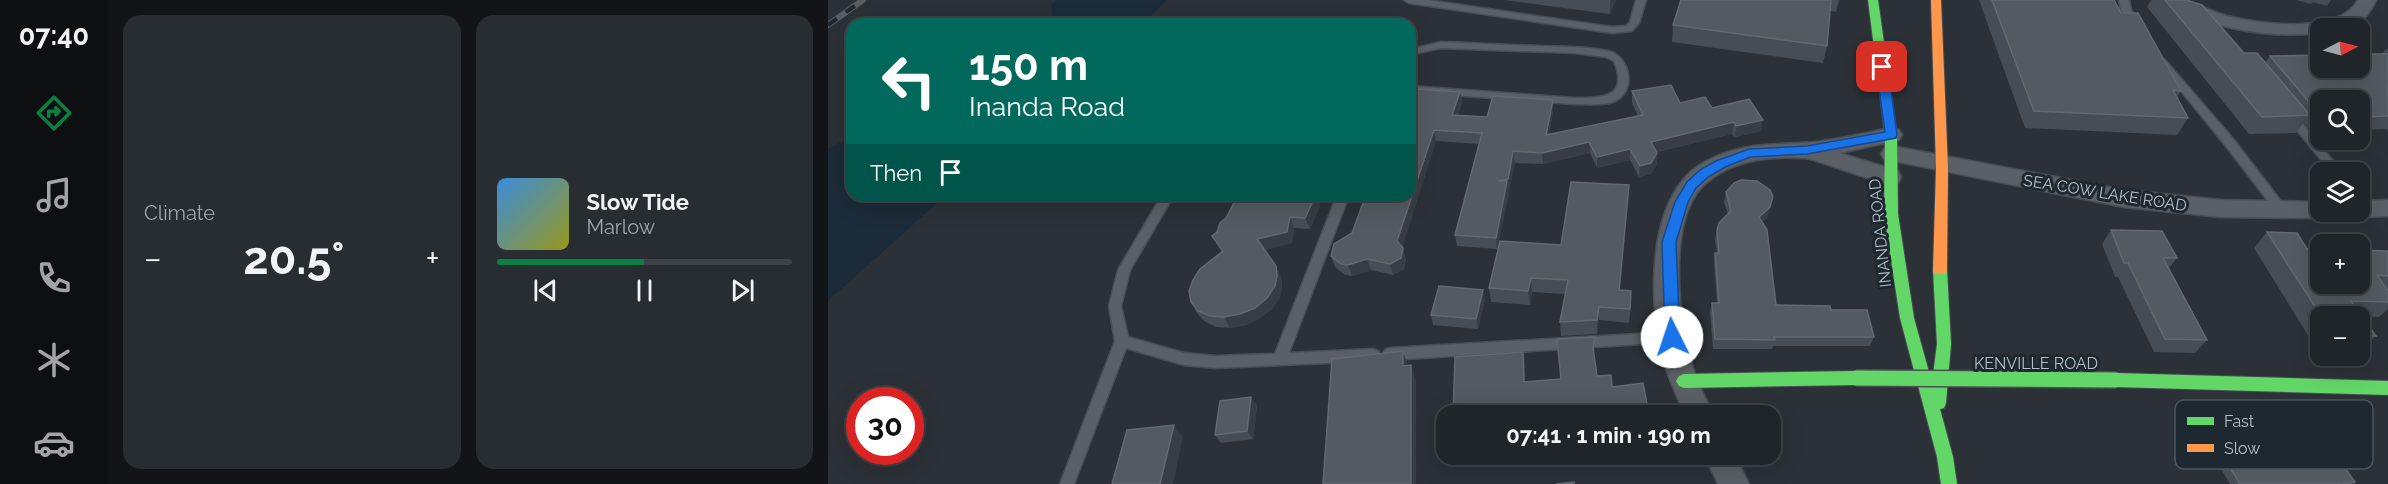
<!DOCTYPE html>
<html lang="en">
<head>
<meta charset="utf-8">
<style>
	:root { --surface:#202529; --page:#282d31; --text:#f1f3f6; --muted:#a2a5a8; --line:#3d4246; --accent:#0b8043 }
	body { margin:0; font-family:Raleway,sans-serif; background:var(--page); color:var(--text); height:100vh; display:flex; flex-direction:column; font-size:22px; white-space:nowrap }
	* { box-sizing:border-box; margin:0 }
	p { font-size:20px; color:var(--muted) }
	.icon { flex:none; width:33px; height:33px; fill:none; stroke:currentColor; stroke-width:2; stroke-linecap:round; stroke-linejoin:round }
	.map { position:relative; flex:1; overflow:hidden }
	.side { display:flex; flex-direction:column; gap:15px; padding:15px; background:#121417; width:720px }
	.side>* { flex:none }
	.hud { position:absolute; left:18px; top:18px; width:570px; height:183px; border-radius:18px; box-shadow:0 6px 24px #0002,0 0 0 2px var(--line); background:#00695c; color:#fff; overflow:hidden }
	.needle { width:39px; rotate:84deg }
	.buttons { position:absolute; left:1482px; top:18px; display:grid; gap:12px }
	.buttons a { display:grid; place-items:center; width:60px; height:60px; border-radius:12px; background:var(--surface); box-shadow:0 6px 24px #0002,0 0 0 2px var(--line); font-size:30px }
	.speed { position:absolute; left:18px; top:387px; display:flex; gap:12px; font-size:30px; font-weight:700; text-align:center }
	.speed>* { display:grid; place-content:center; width:78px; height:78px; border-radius:50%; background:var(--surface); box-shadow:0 6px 24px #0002,0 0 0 2px var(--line); line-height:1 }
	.speed .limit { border:9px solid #d22; background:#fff; color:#111 }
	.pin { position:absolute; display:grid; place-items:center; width:51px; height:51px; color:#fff; margin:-26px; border-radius:12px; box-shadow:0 3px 9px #0006 }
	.me { position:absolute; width:66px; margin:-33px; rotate:356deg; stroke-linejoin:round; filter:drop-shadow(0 0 4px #0008) }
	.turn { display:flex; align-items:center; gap:21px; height:126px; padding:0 24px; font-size:27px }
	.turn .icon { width:78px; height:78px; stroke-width:2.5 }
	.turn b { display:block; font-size:42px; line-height:51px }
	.then { display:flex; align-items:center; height:57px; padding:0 24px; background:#0003; gap:12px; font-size:22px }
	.big { font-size:45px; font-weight:700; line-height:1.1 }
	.side .card { flex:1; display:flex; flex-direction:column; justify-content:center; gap:9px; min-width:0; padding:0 21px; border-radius:18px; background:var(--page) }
	.song { display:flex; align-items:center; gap:18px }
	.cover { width:72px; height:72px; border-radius:9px; background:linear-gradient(135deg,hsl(210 70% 55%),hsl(60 70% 35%)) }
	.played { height:6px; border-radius:3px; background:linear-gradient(90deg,var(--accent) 50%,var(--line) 50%) }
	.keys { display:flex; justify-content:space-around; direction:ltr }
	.heat { display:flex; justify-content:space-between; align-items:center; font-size:33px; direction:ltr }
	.side .tiles { flex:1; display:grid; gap:15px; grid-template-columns:repeat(2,1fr) }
	.trip { position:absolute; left:608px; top:405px; width:345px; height:60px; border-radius:18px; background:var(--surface); box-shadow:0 6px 24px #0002,0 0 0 2px var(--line); font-weight:700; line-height:60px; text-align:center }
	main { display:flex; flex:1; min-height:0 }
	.tab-bar { display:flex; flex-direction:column; width:108px; justify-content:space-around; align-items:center; background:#0d0f10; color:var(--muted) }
	.tab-bar .icon { width:42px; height:42px }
	.tab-bar .selected { color:var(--accent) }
	.tab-bar b { font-size:27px; color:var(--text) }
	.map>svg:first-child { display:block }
</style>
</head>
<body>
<main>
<nav class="tab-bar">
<b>07:40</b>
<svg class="icon selected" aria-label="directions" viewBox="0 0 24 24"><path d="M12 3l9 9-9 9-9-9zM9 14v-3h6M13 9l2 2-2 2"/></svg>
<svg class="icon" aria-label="music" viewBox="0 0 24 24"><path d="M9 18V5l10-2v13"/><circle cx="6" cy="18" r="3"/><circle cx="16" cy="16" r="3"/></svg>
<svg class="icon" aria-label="phone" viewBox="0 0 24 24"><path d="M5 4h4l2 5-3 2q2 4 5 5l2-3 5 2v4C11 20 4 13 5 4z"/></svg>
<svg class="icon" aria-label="climate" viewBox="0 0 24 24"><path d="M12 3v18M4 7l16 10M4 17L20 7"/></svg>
<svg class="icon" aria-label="car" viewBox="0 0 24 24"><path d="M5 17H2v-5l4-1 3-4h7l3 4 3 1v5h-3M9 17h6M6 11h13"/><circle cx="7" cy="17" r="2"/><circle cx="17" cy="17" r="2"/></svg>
</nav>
<section class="side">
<div class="tiles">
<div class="card"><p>Climate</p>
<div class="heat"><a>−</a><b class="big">20.5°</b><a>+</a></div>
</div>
<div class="card">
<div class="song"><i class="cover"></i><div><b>Slow Tide</b><p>Marlow</p></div></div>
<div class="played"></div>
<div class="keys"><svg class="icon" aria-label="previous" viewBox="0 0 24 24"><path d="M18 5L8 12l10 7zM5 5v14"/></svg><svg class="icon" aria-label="pause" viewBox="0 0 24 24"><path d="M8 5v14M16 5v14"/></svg><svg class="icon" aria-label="next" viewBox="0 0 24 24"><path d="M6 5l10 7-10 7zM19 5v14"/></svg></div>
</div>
</div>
</section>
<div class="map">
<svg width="1560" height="484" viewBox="0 0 1560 484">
	<rect width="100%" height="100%" fill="#2b3137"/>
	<g fill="#1c2b39">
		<polygon points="228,0 339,0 315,24 220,24 224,16 223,5"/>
		<polygon points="24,136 24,195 118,195 0,301 0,149"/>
	</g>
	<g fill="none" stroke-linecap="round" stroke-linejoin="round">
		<g stroke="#484e54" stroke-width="3">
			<g id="lane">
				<polygon points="576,0 599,0 784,27 798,26 802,22 808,0 818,0 811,23 804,31 784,33 581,3"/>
				<polygon points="1291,0 1301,0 1303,10 1313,26 1311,28 1305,28 1293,10"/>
				<path d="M613 42C646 43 678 45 711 46 733 47 757 46 780 51 802 56 809 91 787 101 775 106 759 104 746 104L582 92V86L746 98C775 98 801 98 786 61L778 57 747 53 613 48 590 53 582 58 584 49Z"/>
				<polygon points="1334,59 1337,60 1406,140 1458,208 1460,211 1458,214 1450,214 1398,146 1331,64 1331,60"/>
				<polygon points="1463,113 1467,114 1514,172 1503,172 1459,118 1458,116 1459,114"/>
				<polygon points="334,195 346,195 302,270 293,306 300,337 356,353 387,356 447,354 509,195 521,195 461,353 545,349 550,351 552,355 550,359 545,361 387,368 356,365 298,348 246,484 232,484 287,341 281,306 290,270"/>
				<polygon points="844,332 849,333 851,337 849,341 844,342 562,360 557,358 555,354 557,350 562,348"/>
			</g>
		</g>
		<g stroke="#484e54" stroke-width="3">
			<g id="street">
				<path d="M1331 0C1338 0 1347 0 1354 0 1369 3 1384 12 1399 16 1431 24 1512 35 1530 0H1548C1535 28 1522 28 1492 28V33C1446 38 1398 30 1355 13 1347 10 1336 7 1331 0Z"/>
				<path d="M1063 128 1071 130 1074 135 1071 140 1011 153 1070 171 1073 177 1070 183 1062 185C1042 179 1021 172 1001 165 993 163 983 158 975 158 939 156 900 160 873 188 840 224 850 322 864 365 869 383 878 399 886 416H858C850 399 842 382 837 365 821 314 819 223 855 180 865 167 881 159 897 153 927 142 956 145 987 142 1012 139 1038 133 1063 128Z"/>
				<polygon points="1064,146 1296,190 1393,200 1492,202 1492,212 1503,212 1500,216 1492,218 1393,217 1296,207 1056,159 1053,154 1056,149"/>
				<polygon points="1560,200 1560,216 1532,217 1524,215 1522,212 1532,212 1532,201"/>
				<polygon points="876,454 906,454 921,484 890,484"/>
			</g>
		</g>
		<g stroke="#484e54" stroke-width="2">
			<g id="fast">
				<polygon points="1040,0 1050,0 1069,135 1070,214 1086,318 1104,383 1109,344 1105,270 1107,266 1117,266 1119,270 1123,344 1118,403 1116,408 1112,409 1125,457 1129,484 1113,484 1109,457 1072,318 1056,214 1057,135"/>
				<polygon points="1028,371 1033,373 1036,378 1033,383 1028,385 856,388 851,386 848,381 851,376 856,374"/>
				<polygon points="1288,373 1560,381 1560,395 1288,387 1283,385 1280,380 1283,375"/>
			</g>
		</g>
		<g stroke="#484e54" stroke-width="2">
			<polygon id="slow" points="1103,0 1113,0 1120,168 1119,270 1117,274 1107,274 1105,270 1108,168"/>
		</g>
		<use href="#lane" fill="#5a6065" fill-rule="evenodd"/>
		<use href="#street" fill="#5a6065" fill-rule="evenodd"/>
		<use href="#fast" fill="#63d668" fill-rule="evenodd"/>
		<use href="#slow" fill="#ff974d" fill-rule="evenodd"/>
		<g stroke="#595e62" stroke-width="6">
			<polyline id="rail" points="0,25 35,0"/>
		</g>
		<use href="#rail" stroke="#1e2831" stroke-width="4" stroke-dasharray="11" stroke-linecap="butt"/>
		<g stroke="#484e54" stroke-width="18" stroke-linecap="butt">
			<polyline id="fast-bridge" points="1028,378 1288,380"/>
		</g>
		<use href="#fast-bridge" stroke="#63d668" stroke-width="15"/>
	</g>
	<g fill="#474d54">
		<polygon points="676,0 788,0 782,14"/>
		<polygon points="853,0 1011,0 1008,12 1002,11 999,46 995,63 844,42 845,25"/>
		<polygon points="1151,0 1286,0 1293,13 1353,91 1349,97 1360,118 1349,135 1197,128"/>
		<polygon points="1323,0 1358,0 1416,53 1437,63 1442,56 1554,54 1558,49 1560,49 1560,131 1558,129 1532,130 1532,100 1492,100 1492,132 1484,132 1476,122 1468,133 1421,134 1319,7"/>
		<polygon points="1468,0 1503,0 1499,6 1485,2 1483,4"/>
		<polygon points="804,91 852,103 884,108 933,131 907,137 904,134 829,152 829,164 823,174 811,177 802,160 769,168 762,153 715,164 687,163 681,190 680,190 681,193 669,249 629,246 627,235 651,144 608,141 574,247 578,259 576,269 565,275 543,270 524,276 517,275 507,267 503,256 524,233 582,195 582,104 632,92 634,103 630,115 659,117 725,111 721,134 810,116 804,103"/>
		<polygon points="898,192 940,217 934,222 948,305 1003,310 1046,337 1042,346 945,346 944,349 885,349 882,312 884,303 889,303 886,263 887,253 889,253 887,240 889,230 900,214 896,202"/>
		<polygon points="800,199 792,291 803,305 801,323 771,320 769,334 733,336 732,322 737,294 704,292 702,305 663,302 661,288 733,245"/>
		<polygon points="492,206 482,229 466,228 464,243 436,250 448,266 453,277 454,287 452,297 444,309 432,318 418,325 402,328 388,327 376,321 369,313 363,302 394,252 384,236 389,232 398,218"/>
		<polygon points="1283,230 1349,258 1341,268 1379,340 1367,353 1326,352 1290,277 1287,277 1274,244"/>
		<polygon points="1439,232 1479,249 1560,251 1560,309 1551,317 1534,317 1548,336 1532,350 1532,316 1492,316 1492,350 1489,350 1426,248"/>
		<polygon points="657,299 650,329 605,325 603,315"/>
		<polygon points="767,337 766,355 769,376 784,387 821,414 821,416 625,416 695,352 697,364 697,382 733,379"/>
		<polygon points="423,397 429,406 425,439 393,443 387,435"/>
		<polygon points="1431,423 1464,436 1527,482 1525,484 1402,484 1374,437 1380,431 1426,427"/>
	</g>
	<g fill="#373d43">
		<polygon points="782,0 788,0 782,14"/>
		<polygon points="632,92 634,103 626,126 624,115"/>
		<polygon points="725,100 725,111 719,146 718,135"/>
		<polygon points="935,120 933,131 907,137 908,126"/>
		<polygon points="906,122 904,134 823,153 823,142"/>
		<polygon points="606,130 608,141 573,252 569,241"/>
		<polygon points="761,142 762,153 715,164 714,153"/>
		<polygon points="802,149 802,160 769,168 769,157"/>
		<polygon points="685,151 687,163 681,190 680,190 681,193 669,249 668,238 670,181"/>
		<polygon points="829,153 829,164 823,174 811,177 812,166"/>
		<polygon points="801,185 800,199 791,304 791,290"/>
		<polygon points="488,195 492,206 482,229 477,218"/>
		<polygon points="942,207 940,217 929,226 931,217"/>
		<polygon points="462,217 466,228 464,243 434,251 429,239"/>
		<polygon points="575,248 578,259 576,269 565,275 562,264"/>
		<polygon points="539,259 543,270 524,276 520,265"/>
		<polygon points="448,266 453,277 454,287 452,297 444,309 432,318 418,325 402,328 396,317"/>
		<polygon points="703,278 704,292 702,305 700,291"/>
		<polygon points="655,290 657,299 650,329 648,319"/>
		<polygon points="771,307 771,320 769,334 769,320"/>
		<polygon points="575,351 580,366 575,366"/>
		<polygon points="695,352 697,364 697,394 696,382"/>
		<polygon points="583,365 588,380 588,484 583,484"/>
		<polygon points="423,397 429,406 425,439 419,431"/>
		<polygon points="346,425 355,437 345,484 332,484"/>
	</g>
	<g fill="#535a60" stroke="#626970" stroke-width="1.5">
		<polygon points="853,0 1003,0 999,46 845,25"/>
		<polygon points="1164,0 1286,0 1293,13 1310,13 1353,91 1345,90 1360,118 1206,111"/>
		<polygon points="1337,0 1358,0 1374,5 1416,53 1429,53 1482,115 1434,117"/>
		<polygon points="1532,54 1560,54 1560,116 1532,117 1532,100 1492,100 1492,115 1442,56 1492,55 1492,68 1532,68"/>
		<polygon points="843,85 852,103 877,97 884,108 921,99 935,120 908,126 906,122 823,142 829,153 823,163 812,166 802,149 769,157 761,142 714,153 685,151 680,179 670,181 679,181 668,238 627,235 654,133 606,130 569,241 575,248 573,258 562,264 539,259 520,265 513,264 503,256 506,244 524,233 538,195 582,195 582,104 588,89 632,92 624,115 659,117 665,96 725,100 718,135 815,115 804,91"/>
		<polygon points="913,180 929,181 942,190 945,196 942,207 931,217 939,230 948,305 1002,306 1003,310 1039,310 1046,337 946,337 947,340 887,339 884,303 891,303 887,253 891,253 889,230 891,223 903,211 898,192 906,183"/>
		<polygon points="743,182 801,185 791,290 803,291 802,309 771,307 769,320 732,322 740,280 703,278 700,291 661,288 672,241 733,245"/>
		<polygon points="410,195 488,195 477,218 462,217 459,232 429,239 448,266 449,276 447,286 439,298 427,308 412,314 396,317 382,316 370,311 363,302 361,291 365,280 372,269 395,251 384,236 389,232 392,223 398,218"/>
		<polygon points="1283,230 1334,231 1349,258 1335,258 1379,340 1337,339 1300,263 1296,263"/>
		<polygon points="1439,232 1469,233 1479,249 1492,249 1492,284 1532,284 1532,250 1560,251 1560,276 1549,275 1560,291 1560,302 1523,301 1548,336 1532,336 1532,316 1493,316"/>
		<polygon points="611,286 655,290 648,319 603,315"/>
		<polygon points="767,337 765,348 769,376 783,375 784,387 815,383 821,414 810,416 792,416 792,414 769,416 625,416 627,357 695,352 696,382 733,379 729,339"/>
		<polygon points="575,351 575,366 583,365 583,484 495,484 504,359"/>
		<polygon points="423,397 419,431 387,435 392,401"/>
		<polygon points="1453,421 1464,436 1493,434 1527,482 1514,484 1412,484 1380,431 1434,427 1431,423"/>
		<polygon points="346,425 332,484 284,484 299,430"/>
		<polygon points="746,482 746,484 728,484"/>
	</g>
	<polygon fill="#1a73e8" stroke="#114b97" stroke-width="1.5" points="1054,64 1060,67 1069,135 1068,138 979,154 922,157 897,167 880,177 868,188 860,202 848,242 852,337 850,341 844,343 839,341 837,337 834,242 847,202 859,182 872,170 888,161 921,149 979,146 1057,132 1048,67"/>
	<g text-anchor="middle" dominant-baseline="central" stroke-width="6" stroke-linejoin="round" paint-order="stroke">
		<g font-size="16" fill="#b5bec7" stroke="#1e2831">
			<text transform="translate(1277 193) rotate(9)">SEA COW LAKE ROAD</text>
			<text transform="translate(1052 233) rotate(-96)">INANDA ROAD</text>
			<text x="1208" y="363">KENVILLE ROAD</text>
		</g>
	</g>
	<rect x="1347" y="400" width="198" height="69" rx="9" fill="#1e2831" stroke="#4b555e" stroke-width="1.5"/>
	<rect x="1359" y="417" width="27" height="8" fill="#63d668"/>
	<rect x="1359" y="444" width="27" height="8" fill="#ff974d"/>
	<g font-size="16" fill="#b5bec7">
		<text x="1396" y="427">Fast</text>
		<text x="1396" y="454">Slow</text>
	</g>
</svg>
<div class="buttons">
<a><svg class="needle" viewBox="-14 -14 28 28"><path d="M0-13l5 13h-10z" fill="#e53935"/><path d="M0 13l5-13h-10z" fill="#a2a5a8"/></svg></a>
<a><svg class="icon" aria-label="search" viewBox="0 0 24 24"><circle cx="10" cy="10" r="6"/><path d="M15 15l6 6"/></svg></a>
<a><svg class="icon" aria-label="layers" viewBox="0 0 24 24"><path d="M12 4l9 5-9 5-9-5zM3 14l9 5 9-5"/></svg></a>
<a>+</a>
<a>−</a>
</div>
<div class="speed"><div class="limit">30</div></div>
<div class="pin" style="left:1054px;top:67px;background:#d93025"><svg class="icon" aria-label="arrive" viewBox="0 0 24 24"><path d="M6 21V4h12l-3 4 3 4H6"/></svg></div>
<svg class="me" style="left:844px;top:337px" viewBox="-20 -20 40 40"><circle r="19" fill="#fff"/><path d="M0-13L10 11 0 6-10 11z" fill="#1a73e8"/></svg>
<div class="trip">07:41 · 1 min · 190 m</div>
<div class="hud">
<div class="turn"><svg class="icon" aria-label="left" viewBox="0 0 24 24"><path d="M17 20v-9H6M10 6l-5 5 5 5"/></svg><div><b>150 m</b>Inanda Road</div></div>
<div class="then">Then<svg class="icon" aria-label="arrive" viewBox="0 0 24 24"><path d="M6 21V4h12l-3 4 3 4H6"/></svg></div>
</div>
</div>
</main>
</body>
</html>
